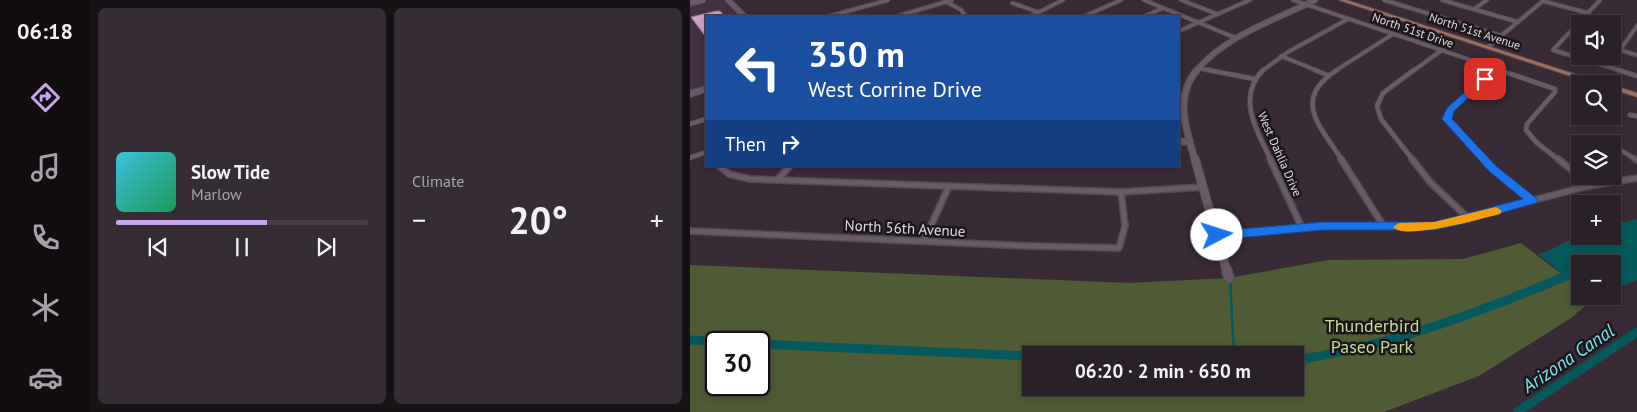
<!DOCTYPE html>
<html lang="en">
<head>
<meta charset="utf-8">
<style>
	:root { --surface:#2a2028; --page:#362d34; --text:#f1f3f6; --muted:#a5a3a8; --line:#463e45; --accent:#c8a5ef }
	body { margin:0; font-family:"PT Sans",sans-serif; background:var(--page); color:var(--text); height:100vh; display:flex; flex-direction:column; font-size:19px; white-space:nowrap }
	* { box-sizing:border-box; margin:0 }
	p { font-size:16px; color:var(--muted) }
	.icon { flex:none; width:28px; height:28px; fill:none; stroke:currentColor; stroke-width:2; stroke-linecap:round; stroke-linejoin:round }
	.map { position:relative; flex:1; overflow:hidden }
	.panel { display:flex; flex-direction:column; gap:8px; padding:8px; background:#171216; width:600px }
	.panel>* { flex:none }
	.top-card { position:absolute; left:15px; top:15px; width:475px; height:152px; border-radius:0px; box-shadow:0 2px 8px #0003,0 0 0 1px var(--line); background:#1a4fa0; color:#fff; overflow:hidden }
	.fabs { position:absolute; left:881px; top:15px; display:grid; gap:10px }
	.fabs a { display:grid; place-items:center; width:50px; height:50px; border-radius:0px; background:var(--surface); box-shadow:0 2px 8px #0003,0 0 0 1px var(--line); font-size:25px }
	.speed { position:absolute; left:15px; top:331px; display:flex; gap:10px; font-size:25px; font-weight:700; text-align:center }
	.speed>* { display:grid; place-content:center; width:65px; height:65px; border-radius:50%; background:var(--surface); box-shadow:0 2px 8px #0003,0 0 0 1px var(--line); line-height:1 }
	.speed .limit { border:2px solid #111; border-radius:8px; background:#fff; color:#111 }
	.pin { position:absolute; display:grid; place-items:center; width:42px; height:42px; color:#fff; margin:-21px; border-radius:10px; box-shadow:0 2px 8px #0006 }
	.me { position:absolute; width:55px; margin:-28px; rotate:85deg; stroke-linejoin:round; filter:drop-shadow(0 0 4px #0008) }
	.turn { display:flex; align-items:center; gap:18px; height:105px; padding:0 20px; font-size:22px }
	.turn .icon { width:65px; height:65px; stroke-width:2.5 }
	.turn b { display:block; font-size:35px; line-height:42px }
	.then { display:flex; align-items:center; height:48px; padding:0 20px; background:#0003; gap:10px; font-size:19px }
	.big { font-size:38px; font-weight:700; line-height:1.1 }
	.panel .widget { flex:1; display:flex; flex-direction:column; justify-content:center; gap:8px; min-width:0; padding:0 18px; border-radius:8px; background:var(--page) }
	.song { display:flex; align-items:center; gap:15px }
	.cover { width:60px; height:60px; border-radius:8px; background:linear-gradient(135deg,hsl(190 70% 55%),hsl(150 70% 35%)) }
	.played { height:5px; border-radius:2px; background:linear-gradient(90deg,var(--accent) 60%,var(--line) 60%) }
	.keys { display:flex; justify-content:space-around; direction:ltr }
	.heat { display:flex; justify-content:space-between; align-items:center; font-size:28px; direction:ltr }
	.panel .tiles { flex:1; display:grid; gap:8px; grid-template-columns:repeat(2,1fr) }
	.trip { position:absolute; left:332px; top:346px; width:282px; height:50px; border-radius:0px; background:var(--surface); box-shadow:0 2px 8px #0003,0 0 0 1px var(--line); font-weight:700; line-height:50px; text-align:center }
	main { display:flex; flex:1; min-height:0 }
	.tab-bar { display:flex; flex-direction:column; width:90px; justify-content:space-around; align-items:center; background:#110d10; color:var(--muted) }
	.tab-bar .icon { width:35px; height:35px }
	.tab-bar .selected { color:var(--accent) }
	.tab-bar b { font-size:22px; color:var(--text) }
	.map>svg:first-child { display:block }
</style>
</head>
<body>
<main>
<nav class="tab-bar">
<b>06:18</b>
<svg class="icon selected" aria-label="directions" viewBox="0 0 24 24"><path d="M12 3l9 9-9 9-9-9zM9 14v-3h6M13 9l2 2-2 2"/></svg>
<svg class="icon" aria-label="music" viewBox="0 0 24 24"><path d="M9 18V5l10-2v13"/><circle cx="6" cy="18" r="3"/><circle cx="16" cy="16" r="3"/></svg>
<svg class="icon" aria-label="phone" viewBox="0 0 24 24"><path d="M5 4h4l2 5-3 2q2 4 5 5l2-3 5 2v4C11 20 4 13 5 4z"/></svg>
<svg class="icon" aria-label="climate" viewBox="0 0 24 24"><path d="M12 3v18M4 7l16 10M4 17L20 7"/></svg>
<svg class="icon" aria-label="car" viewBox="0 0 24 24"><path d="M5 17H2v-5l4-1 3-4h7l3 4 3 1v5h-3M9 17h6M6 11h13"/><circle cx="7" cy="17" r="2"/><circle cx="17" cy="17" r="2"/></svg>
</nav>
<section class="panel">
<div class="tiles">
<div class="widget">
<div class="song"><i class="cover"></i><div><b>Slow Tide</b><p>Marlow</p></div></div>
<div class="played"></div>
<div class="keys"><svg class="icon" aria-label="previous" viewBox="0 0 24 24"><path d="M18 5L8 12l10 7zM5 5v14"/></svg><svg class="icon" aria-label="pause" viewBox="0 0 24 24"><path d="M8 5v14M16 5v14"/></svg><svg class="icon" aria-label="next" viewBox="0 0 24 24"><path d="M6 5l10 7-10 7zM19 5v14"/></svg></div>
</div>
<div class="widget"><p>Climate</p>
<div class="heat"><a>−</a><b class="big">20°</b><a>+</a></div>
</div>
</div>
</section>
<div class="map">
<svg width="947" height="412" viewBox="0 0 947 412">
	<rect width="100%" height="100%" fill="#382b36"/>
	<polygon fill="#443243" points="20,0 32,0 48,16 16,16 16,87 0,92 0,5"/>
	<path fill="#4f5b34" fill-rule="evenodd" d="M831 243 890 288V296H901L903 299 881 318 789 376 694 412H0V265L439 283 539 278 638 260 773 259ZM26 342H69V385H26ZM341 355H606V388H341Z"/>
	<path fill="#04595d" d="M947 219V280L923 290 922 264H890V288L848 254C864 250 875 241 890 235V236H922L923 225Z"/>
	<g fill="none" stroke-linecap="round" stroke-linejoin="round">
		<polyline stroke="#04595d" stroke-width="2.5" points="540,280 544,355"/>
		<polyline stroke="#04595d" stroke-width="7" points="885,272 890,270"/>
		<g stroke="#04595d" stroke-width="9">
			<polyline points="0,340 46,342"/>
			<polyline points="69,344 341,356"/>
			<path d="M606 360C705 345 796 310 888 271"/>
			<polyline points="827,412 947,332"/>
		</g>
		<g stroke="#554a54" stroke-width="5">
			<g id="street-far2">
				<polyline points="454,0 546,38"/>
				<polyline points="491,0 527,14"/>
				<polyline points="603,0 813,71"/>
				<polyline points="694,0 812,36"/>
				<polyline points="752,0 828,22"/>
				<polyline points="910,0 863,50 932,71"/>
				<polyline points="255,1 271,10 276,16"/>
				<polyline points="853,1 898,13"/>
				<polyline points="322,3 348,12"/>
				<polyline points="784,9 797,0"/>
				<polyline points="140,16 198,0"/>
				<polyline points="208,16 262,0"/>
				<polyline points="341,16 373,0"/>
				<polyline points="395,16 431,0"/>
				<polyline points="455,16 473,8"/>
				<polyline points="947,26 930,50 947,55"/>
				<polyline points="489,31 560,0"/>
				<polyline points="798,47 854,0"/>
				<polyline points="591,56 628,71"/>
				<polyline points="507,68 524,71"/>
				<polyline points="572,71 598,52 658,19"/>
				<polyline points="645,71 703,34"/>
				<polyline points="723,71 752,50"/>
				<polyline points="802,71 806,68"/>
			</g>
		</g>
		<g stroke="#554a54" stroke-width="5.5">
			<g id="street-far1">
				<polyline points="518,70 565,79"/>
				<path d="M573 70C546 98 567 131 581 160"/>
				<polyline points="625,70 637,75"/>
				<path d="M647 70C601 99 630 126 652 160"/>
				<polyline points="809,70 865,89 865,92 837,124 836,130 847,143 869,160"/>
				<polyline points="928,70 947,76"/>
				<polyline points="940,115 947,116"/>
				<polyline points="0,124 16,119"/>
				<polyline points="922,145 947,160"/>
				<polyline points="0,158 16,152"/>
				<polyline points="723,160 691,119 687,106 693,93 724,70"/>
				<polyline points="794,160 757,119 760,110 804,70"/>
			</g>
		</g>
		<g stroke="#554a54" stroke-width="8">
			<g id="street">
				<polyline points="580,159 612,228"/>
				<polyline points="651,159 694,227"/>
				<polyline points="722,159 740,182 779,219"/>
				<polyline points="793,159 802,169 842,201"/>
				<polyline points="868,159 901,185"/>
				<polyline points="945,159 947,160"/>
				<polyline points="29,166 39,174 60,179 431,192 513,187"/>
				<polyline points="87,180 100,166"/>
				<polyline points="0,231 339,246 429,248 435,226 431,192"/>
				<polyline points="527,235 633,226 744,226 894,187 947,178"/>
				<polyline points="234,241 259,186"/>
			</g>
		</g>
		<g stroke="#554a54" stroke-width="7">
			<g id="secondary-far3">
				<polyline points="38,0 54,16"/>
				<polyline points="0,3 13,0"/>
				<path d="M506 71C535 36 585 20 625 0"/>
			</g>
		</g>
		<g stroke="#554a54" stroke-width="8">
			<g id="secondary-far2">
				<polyline points="0,94 16,89"/>
				<polyline points="489,142 500,141"/>
				<path d="M505 160C496 130 484 97 507 70"/>
			</g>
		</g>
		<g stroke="#554a54" stroke-width="10">
			<polyline id="secondary-far1" points="505,159 537,272"/>
		</g>
		<g stroke="#554a54" stroke-width="12">
			<polyline id="secondary" points="537,271 539,278"/>
		</g>
		<g stroke="#554a54" stroke-width="2">
			<g id="primary">
				<polygon points="649,0 656,0 915,84 905,84"/>
				<polygon points="922,85 947,93 947,97 922,89"/>
			</g>
		</g>
		<use href="#street-far2" stroke="#685a67" stroke-width="3"/>
		<use href="#street-far1" stroke="#685a67" stroke-width="4"/>
		<use href="#street" stroke="#685a67" stroke-width="5"/>
		<use href="#secondary-far3" stroke="#685a67" stroke-width="5"/>
		<use href="#secondary-far2" stroke="#685a67" stroke-width="6"/>
		<use href="#secondary-far1" stroke="#685a67" stroke-width="8"/>
		<use href="#secondary" stroke="#685a67" stroke-width="9"/>
		<use href="#primary" fill="#a46d56" fill-rule="evenodd"/>
	</g>
	<polygon fill="#b08dae" points="16,16 16,38 1,17"/>
	<polygon fill="#cda4ca" stroke="#90738d" points="26,11 30,11 34,16 16,16 16,37 1,17"/>
	<polygon fill="#1a73e8" stroke="#114b97" points="792,77 799,79 764,111 762,119 806,166 846,198 848,201 846,203 772,224 744,230 633,230 527,240 523,238 521,235 523,232 527,231 633,222 744,222 833,199 799,171 752,119 757,108"/>
	<path fill="#f59e0b" d="M806 207 812 211 810 214C793 218 714 241 703 227L709 223 744 222Z"/>
	<g text-anchor="middle" dominant-baseline="central" stroke-width="5" stroke-linejoin="round" paint-order="stroke">
		<g font-size="12" fill="#e0d8df" stroke="#1b161b">
			<text transform="translate(723 30) rotate(19)">North 51st Drive</text>
			<text transform="translate(785 31) rotate(18)">North 51st Avenue</text>
			<text transform="translate(590 154) rotate(66)">West Dahlia Drive</text>
		</g>
		<g font-size="15" fill="#e0d8df" stroke="#1b161b">
			<text transform="translate(215 228) rotate(3)">North 56th Avenue</text>
		</g>
		<g font-size="18" fill="#c5dc92" stroke="#1b161b">
			<text x="682" y="325">Thunderbird<tspan x="682" dy="21">Paseo Park</tspan></text>
		</g>
		<g font-size="19" font-style="italic" fill="#78e5ec" stroke="#1b161b">
			<text transform="translate(878 358) rotate(-34)">Arizona Canal</text>
		</g>
	</g>
</svg>
<div class="fabs">
<a><svg class="icon" aria-label="sound" viewBox="0 0 24 24"><path d="M4 9h4l5-4v14l-5-4H4zM17 9q2 3 0 6"/></svg></a>
<a><svg class="icon" aria-label="search" viewBox="0 0 24 24"><circle cx="10" cy="10" r="6"/><path d="M15 15l6 6"/></svg></a>
<a><svg class="icon" aria-label="layers" viewBox="0 0 24 24"><path d="M12 4l9 5-9 5-9-5zM3 14l9 5 9-5"/></svg></a>
<a>+</a>
<a>−</a>
</div>
<div class="speed"><div class="limit">30</div></div>
<div class="pin" style="left:795px;top:79px;background:#d93025"><svg class="icon" aria-label="arrive" viewBox="0 0 24 24"><path d="M6 21V4h12l-3 4 3 4H6"/></svg></div>
<svg class="me" style="left:527px;top:235px" viewBox="-20 -20 40 40"><circle r="19" fill="#fff"/><path d="M0-13L10 11 0 6-10 11z" fill="#1a73e8"/></svg>
<div class="trip">06:20 · 2 min · 650 m</div>
<div class="top-card">
<div class="turn"><svg class="icon" aria-label="left" viewBox="0 0 24 24"><path d="M17 20v-9H6M10 6l-5 5 5 5"/></svg><div><b>350 m</b>West Corrine Drive</div></div>
<div class="then">Then<svg class="icon" aria-label="right" viewBox="0 0 24 24"><path d="M7 20v-9h11M14 6l5 5-5 5"/></svg></div>
</div>
</div>
</main>
</body>
</html>
